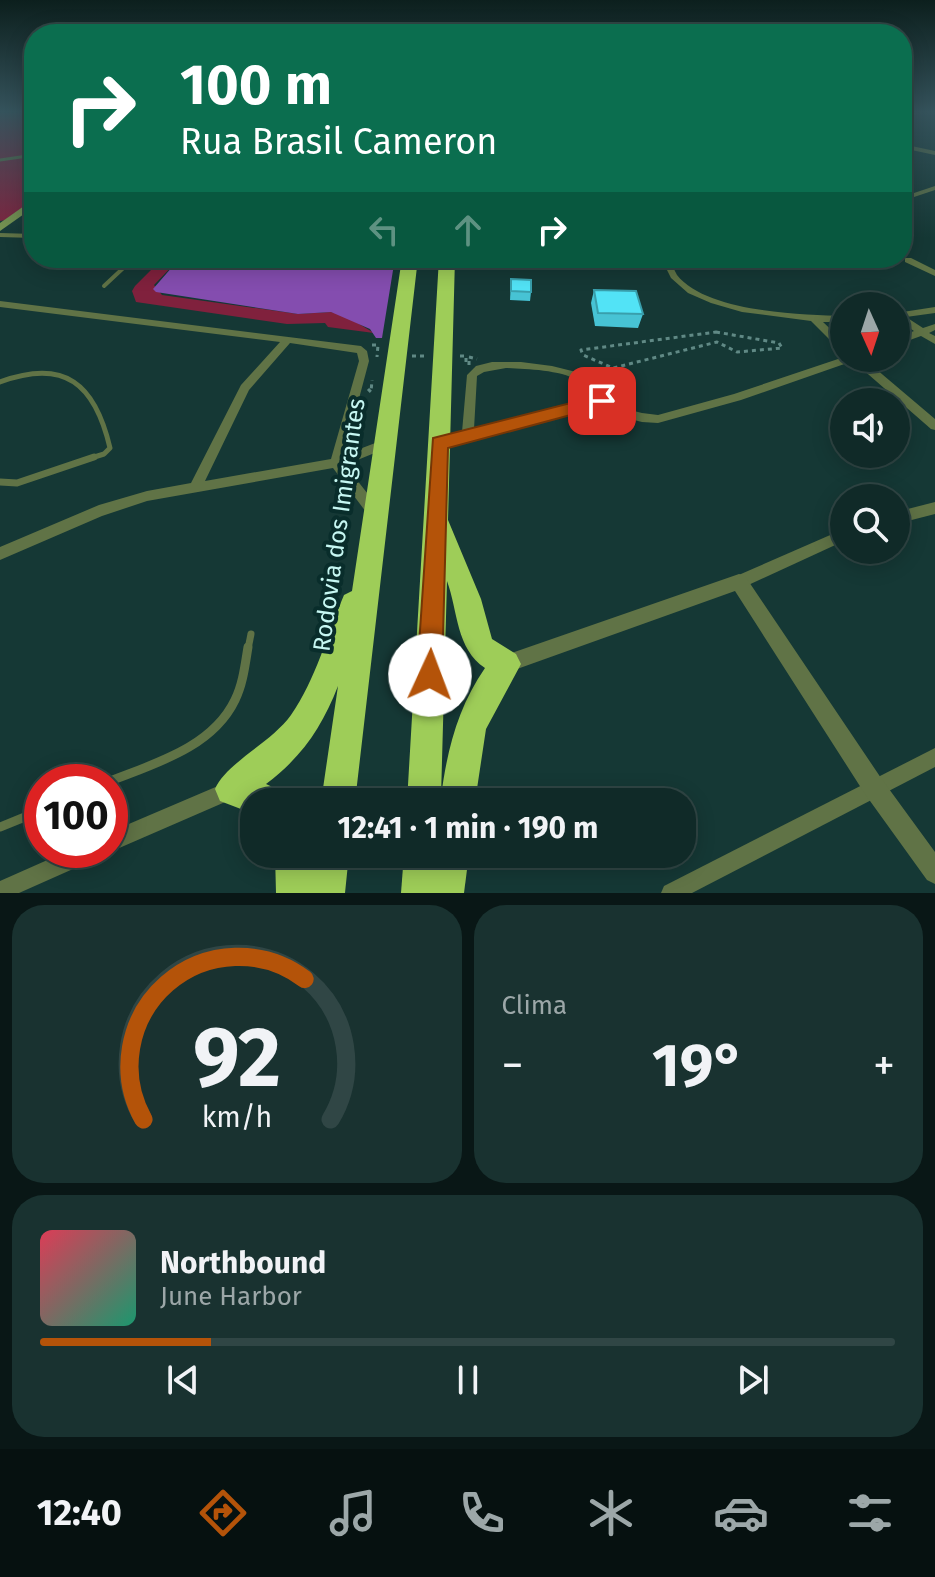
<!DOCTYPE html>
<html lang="pt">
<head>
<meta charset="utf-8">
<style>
	:root { --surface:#102a28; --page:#193230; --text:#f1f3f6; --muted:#9ca7a8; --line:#304645; --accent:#b45309 }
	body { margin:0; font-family:"Fira Sans",sans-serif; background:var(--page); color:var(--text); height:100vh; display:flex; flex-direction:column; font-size:30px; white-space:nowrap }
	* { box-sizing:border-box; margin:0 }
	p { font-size:26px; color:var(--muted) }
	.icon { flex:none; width:44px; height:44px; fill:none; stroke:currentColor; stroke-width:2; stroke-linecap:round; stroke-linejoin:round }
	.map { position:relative; height:893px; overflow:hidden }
	.drawer { display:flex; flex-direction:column; gap:12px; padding:12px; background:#091716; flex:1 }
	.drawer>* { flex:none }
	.top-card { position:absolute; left:24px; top:24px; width:888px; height:244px; border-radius:32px; box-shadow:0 4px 20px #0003,0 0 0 2px var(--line); background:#0b6e4f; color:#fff; overflow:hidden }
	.needle { width:52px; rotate:177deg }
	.tools { position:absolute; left:830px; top:292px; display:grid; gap:16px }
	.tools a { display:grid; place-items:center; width:80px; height:80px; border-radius:50%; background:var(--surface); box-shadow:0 4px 20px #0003,0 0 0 2px var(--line); font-size:40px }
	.speed { position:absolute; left:24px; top:764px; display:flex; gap:16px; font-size:40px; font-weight:700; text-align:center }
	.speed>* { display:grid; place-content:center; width:104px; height:104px; border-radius:50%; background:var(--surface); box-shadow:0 4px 20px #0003,0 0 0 2px var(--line); line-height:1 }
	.speed .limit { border:12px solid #d22; background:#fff; color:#111 }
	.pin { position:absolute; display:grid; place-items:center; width:68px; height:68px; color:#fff; margin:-34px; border-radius:16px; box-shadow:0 4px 12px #0006 }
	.me { position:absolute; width:88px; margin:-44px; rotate:2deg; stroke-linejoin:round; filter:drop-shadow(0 0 6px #0008) }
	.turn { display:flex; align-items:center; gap:28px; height:168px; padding:0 24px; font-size:36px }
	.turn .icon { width:104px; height:104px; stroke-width:2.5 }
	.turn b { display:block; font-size:56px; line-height:68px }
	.lanes { display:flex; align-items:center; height:76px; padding:0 24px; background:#0003; justify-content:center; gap:40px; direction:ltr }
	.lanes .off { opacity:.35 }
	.big { font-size:60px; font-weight:700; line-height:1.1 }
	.drawer .tile { flex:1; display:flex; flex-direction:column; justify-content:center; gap:12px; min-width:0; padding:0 28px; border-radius:32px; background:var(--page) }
	.drawer .dial { align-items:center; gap:0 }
	.dial svg { height:208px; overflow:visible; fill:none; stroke:var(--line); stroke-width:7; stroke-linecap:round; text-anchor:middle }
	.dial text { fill:var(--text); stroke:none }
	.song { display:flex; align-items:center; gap:24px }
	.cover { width:96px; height:96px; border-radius:12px; background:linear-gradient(135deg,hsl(350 70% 55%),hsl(160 70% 35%)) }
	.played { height:8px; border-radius:4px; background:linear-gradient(90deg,var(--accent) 20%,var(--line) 20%) }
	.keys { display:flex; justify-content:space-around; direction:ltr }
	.heat { display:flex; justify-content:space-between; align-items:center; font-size:44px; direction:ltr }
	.drawer .tiles { flex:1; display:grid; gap:12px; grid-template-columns:1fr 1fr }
	.tile:last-child { grid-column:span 2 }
	.trip { position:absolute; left:240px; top:788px; width:456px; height:80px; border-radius:32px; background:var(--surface); box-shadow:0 4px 20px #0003,0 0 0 2px var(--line); font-weight:700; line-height:80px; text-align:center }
	.dock { display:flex; height:128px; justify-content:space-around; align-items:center; background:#061110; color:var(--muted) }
	.dock .icon { width:56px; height:56px }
	.dock .on { color:var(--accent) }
	.dock b { font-size:36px; color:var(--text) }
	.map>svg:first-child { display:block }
</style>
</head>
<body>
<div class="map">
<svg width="935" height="893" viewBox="0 0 935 893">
	<rect width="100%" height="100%" fill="#153835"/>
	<g fill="#80213d">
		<polygon points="0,113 34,113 34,201 11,219 0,221"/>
		<polygon points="163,258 180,258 154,285 162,295 298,314 331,312 344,315 374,333 328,327 325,323 287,324 136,302 132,291 135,286"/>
	</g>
	<polygon fill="#844daf" points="180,258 395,258 382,338 376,338 370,329 331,312 298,314 156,292 153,289"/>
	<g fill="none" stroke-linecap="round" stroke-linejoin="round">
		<g stroke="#608985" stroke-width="3" stroke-dasharray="4 4" stroke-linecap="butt">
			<polygon points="716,332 779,343 782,348 737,352 717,342 613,368 583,355 581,350"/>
			<polyline points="372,345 378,345 377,357"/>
			<polyline points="412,356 428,356"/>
			<polyline points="460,356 466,356 466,366"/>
			<polyline points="469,365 469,357 477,359"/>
			<polyline points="368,389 371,392 372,380"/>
		</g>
		<polyline stroke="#607346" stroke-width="3" points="0,160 34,155"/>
		<g stroke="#607346" stroke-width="4">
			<polyline points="0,235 34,236"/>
			<polyline points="104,286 134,258"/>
		</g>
		<path stroke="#607346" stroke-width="5" d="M0 382C65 358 95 384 110 448L104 454 88 459"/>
		<g stroke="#607346" stroke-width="7">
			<polyline points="0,482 17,483 94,457"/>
			<polyline points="248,649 251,634"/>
		</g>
		<g stroke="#607346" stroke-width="9">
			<path d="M108 782C153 764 212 748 235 700 243 684 245 665 248 647"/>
			<polyline points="0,827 42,810"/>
		</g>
		<g fill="#607346" fill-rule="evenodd">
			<polygon points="911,113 917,113 902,123 902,118"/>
			<polygon points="902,144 935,151 935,155 902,148"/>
			<polygon points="935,186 935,190 902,201 902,197"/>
			<path d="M661 258H669C672 263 674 270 677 275 706 312 801 315 844 316V322H823L844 342V351L840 350 811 321 742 312 711 303 688 293 671 278Z"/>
			<polygon points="905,258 911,258 935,270 935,276 905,262"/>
			<path d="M0 301 361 346 367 351 369 361 344 455 383 440 387 442 389 445 387 448 345 465 379 508 381 512 379 516 374 518 369 516 333 468 147 501 102 516 0 560V547L99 505 147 491 191 483 241 385 280 342 0 307ZM290 343 357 353 359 361 331 459 205 481 249 390Z"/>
			<polygon points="935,307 935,313 906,317 923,328 935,324 935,330 929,333 935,336 935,344 921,336 896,345 896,338 914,331 896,319 896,313"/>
			<path d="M844 357 863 358 935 419V430L931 429 853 361 741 400 658 423 642 422 622 417 601 405 474 439 468 443C457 439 446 449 435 446L433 443 435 440 462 432 467 375 476 366 492 362H521L552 366 584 374 608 399 622 408 642 413 658 415 734 394ZM506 368C525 369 560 370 577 380 584 384 589 392 594 399L474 429 477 376 484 372Z"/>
			<polygon points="935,502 935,514 896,524 896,512"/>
			<polygon points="844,529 844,541 744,587 739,589 734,587 732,582 734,577"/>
			<polygon points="935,748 935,767 692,893 661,893 664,886"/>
			<polygon points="232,780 239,782 241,789 239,796 110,852 106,850 110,850 110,832"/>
			<polygon points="70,850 103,850 100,857 19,893 0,893 0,881"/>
		</g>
		<polygon fill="#607346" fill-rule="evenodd" points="739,574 745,576 881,778 935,852 935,884 927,880 865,794 735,591 506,673 499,671 497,664 499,657 506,655"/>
		<polygon fill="#79974f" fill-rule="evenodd" points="34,199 34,207 0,231 0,223"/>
		<g fill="#9ecd58" fill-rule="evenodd">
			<path d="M402 258H418L355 802H321L338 686C322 727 302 757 266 784L279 790 284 802H254V814L220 801 215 789C226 763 271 743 291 715 316 679 327 635 344 595L352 591Z"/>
			<path d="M439 258H455L448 520 481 599 492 639 516 654 521 664 486 729 475 802H407ZM447 581C458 611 456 649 485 668 458 707 447 750 441 797Z"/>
			<polygon points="275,854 311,854 312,862 313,854 349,854 345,893 276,893"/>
			<polygon points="404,854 469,854 464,893 401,893"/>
		</g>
	</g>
	<g fill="#47c3d4">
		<polygon points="511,279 531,292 530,301 510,300"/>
		<polygon points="594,290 643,314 638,328 595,326 591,303"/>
	</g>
	<g fill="#52e3f6" stroke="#399fac" stroke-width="2">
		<polygon points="511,279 531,280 531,292 511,291"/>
		<polygon points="594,290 636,291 643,314 598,313"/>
	</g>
	<linearGradient id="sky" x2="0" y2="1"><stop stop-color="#0c1f1d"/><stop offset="0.47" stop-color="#35535c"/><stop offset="1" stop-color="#35535c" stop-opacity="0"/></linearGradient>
	<rect width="935" height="238" fill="url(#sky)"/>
	<polygon fill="#b45309" stroke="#753606" stroke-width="2" points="602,395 608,397 610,401 608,405 448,448 442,675 438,684 430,688 421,684 417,675 433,438"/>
	<g text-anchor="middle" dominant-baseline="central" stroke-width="8" stroke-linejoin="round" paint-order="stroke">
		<g font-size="24" fill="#c6f7f2" stroke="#092d2b">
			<text transform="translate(339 525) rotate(-82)">Rodovia dos Imigrantes</text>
		</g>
	</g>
</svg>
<div class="tools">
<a><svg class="needle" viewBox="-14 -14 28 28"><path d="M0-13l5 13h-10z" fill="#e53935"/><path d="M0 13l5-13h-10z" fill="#9ca7a8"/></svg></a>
<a><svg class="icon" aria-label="sound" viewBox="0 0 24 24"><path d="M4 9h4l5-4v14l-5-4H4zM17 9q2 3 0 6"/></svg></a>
<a><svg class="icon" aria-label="search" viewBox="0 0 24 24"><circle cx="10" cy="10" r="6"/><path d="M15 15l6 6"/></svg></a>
</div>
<div class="speed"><div class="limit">100</div></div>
<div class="pin" style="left:602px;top:401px;background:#d93025"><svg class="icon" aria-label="arrive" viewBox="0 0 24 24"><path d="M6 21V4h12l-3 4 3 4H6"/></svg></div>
<svg class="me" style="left:430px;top:675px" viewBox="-20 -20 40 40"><circle r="19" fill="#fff"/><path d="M0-13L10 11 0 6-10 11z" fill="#b45309"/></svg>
<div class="trip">12:41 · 1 min · 190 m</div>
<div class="top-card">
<div class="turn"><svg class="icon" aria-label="right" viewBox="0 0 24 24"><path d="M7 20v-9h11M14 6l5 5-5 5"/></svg><div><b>100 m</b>Rua Brasil Cameron</div></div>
<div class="lanes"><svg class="icon off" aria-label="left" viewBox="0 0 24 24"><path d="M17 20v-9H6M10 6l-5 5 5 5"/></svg><svg class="icon off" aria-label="ahead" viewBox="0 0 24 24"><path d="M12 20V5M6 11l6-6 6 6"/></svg><svg class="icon" aria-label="right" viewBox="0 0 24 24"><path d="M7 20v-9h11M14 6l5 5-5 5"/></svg></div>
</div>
</div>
<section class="drawer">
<div class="tiles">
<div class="tile dial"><svg viewBox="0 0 100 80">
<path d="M14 69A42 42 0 1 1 86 69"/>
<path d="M14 69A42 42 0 0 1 76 15" stroke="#b45309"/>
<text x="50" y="56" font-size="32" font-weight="700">92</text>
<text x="50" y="72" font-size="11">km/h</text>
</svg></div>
<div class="tile"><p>Clima</p>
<div class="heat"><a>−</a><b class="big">19°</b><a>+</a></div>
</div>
<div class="tile">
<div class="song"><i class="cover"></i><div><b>Northbound</b><p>June Harbor</p></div></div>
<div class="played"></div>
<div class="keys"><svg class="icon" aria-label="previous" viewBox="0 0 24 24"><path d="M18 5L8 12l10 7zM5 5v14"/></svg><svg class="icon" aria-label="pause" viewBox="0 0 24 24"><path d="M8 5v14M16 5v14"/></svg><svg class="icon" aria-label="next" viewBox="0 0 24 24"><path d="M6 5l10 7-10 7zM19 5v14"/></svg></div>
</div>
</div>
</section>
<nav class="dock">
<b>12:40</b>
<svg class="icon on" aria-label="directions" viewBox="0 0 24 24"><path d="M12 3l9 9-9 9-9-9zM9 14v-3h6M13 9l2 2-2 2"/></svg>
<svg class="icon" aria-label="music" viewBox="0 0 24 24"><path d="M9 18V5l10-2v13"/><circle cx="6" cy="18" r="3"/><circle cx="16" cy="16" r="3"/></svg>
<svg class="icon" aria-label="phone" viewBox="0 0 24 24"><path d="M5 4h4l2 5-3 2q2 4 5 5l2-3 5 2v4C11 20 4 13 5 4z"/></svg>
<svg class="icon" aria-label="climate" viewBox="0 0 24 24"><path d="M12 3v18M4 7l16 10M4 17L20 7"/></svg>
<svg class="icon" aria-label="car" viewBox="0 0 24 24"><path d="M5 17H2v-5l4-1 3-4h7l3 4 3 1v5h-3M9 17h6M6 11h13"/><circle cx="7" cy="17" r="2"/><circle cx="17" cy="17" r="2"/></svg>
<svg class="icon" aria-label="filters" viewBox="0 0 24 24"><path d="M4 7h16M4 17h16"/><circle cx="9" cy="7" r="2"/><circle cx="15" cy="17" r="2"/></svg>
</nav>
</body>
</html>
